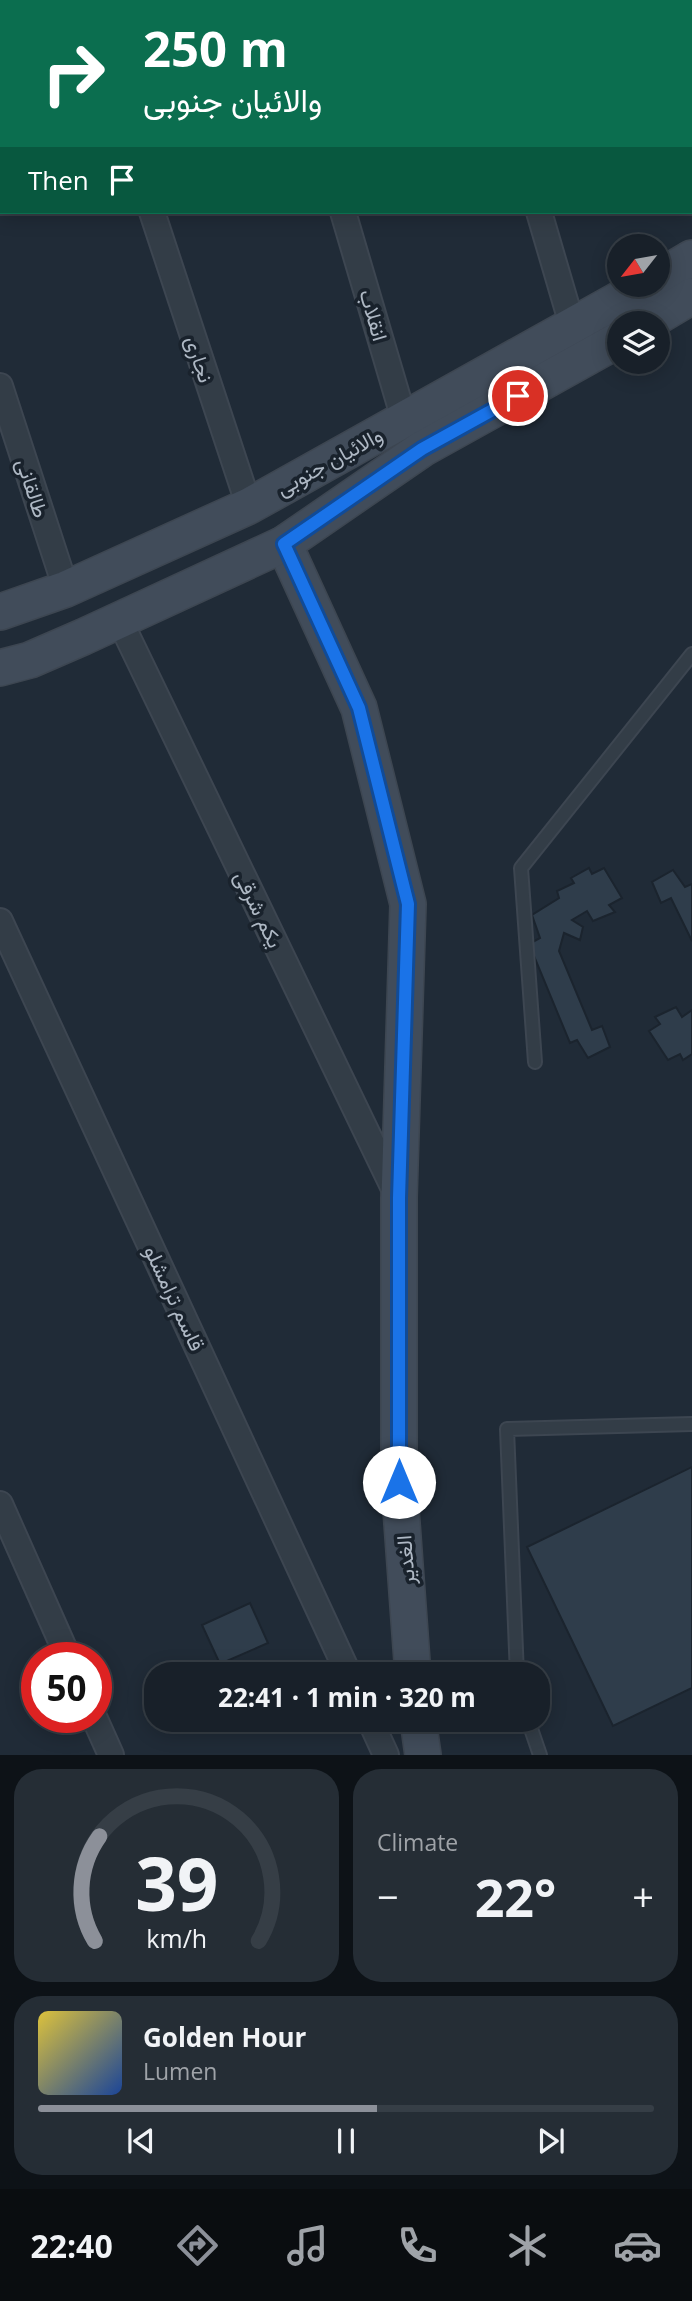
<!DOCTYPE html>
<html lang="en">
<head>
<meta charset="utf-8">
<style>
	:root { --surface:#182029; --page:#252d35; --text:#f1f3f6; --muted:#9fa3a8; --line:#363e46; --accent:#8c9099 }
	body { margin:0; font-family:"Open Sans",Vazirmatn,sans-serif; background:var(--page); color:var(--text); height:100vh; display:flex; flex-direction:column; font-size:26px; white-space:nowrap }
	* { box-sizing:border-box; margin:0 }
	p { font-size:23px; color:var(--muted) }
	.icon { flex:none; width:38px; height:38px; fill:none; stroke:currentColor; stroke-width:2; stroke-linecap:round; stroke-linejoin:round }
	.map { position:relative; height:1755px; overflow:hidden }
	.details { display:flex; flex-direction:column; gap:14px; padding:14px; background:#0d1217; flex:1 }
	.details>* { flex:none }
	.hud { position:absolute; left:0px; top:0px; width:693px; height:214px; box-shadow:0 4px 18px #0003,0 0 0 2px var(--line); background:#0b6e4f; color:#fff; overflow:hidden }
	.needle { width:46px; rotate:239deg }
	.buttons { position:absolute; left:607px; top:234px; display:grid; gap:14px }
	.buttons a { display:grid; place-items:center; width:63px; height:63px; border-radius:50%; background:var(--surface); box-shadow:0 4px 18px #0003,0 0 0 2px var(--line); font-size:35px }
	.speed { position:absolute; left:21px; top:1642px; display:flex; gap:14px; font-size:35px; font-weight:700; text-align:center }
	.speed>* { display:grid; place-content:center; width:91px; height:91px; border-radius:50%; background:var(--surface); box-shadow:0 4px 18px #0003,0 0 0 2px var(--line); line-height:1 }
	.speed .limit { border:10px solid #d22; background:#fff; color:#111 }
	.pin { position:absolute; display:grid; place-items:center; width:60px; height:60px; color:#fff; margin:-30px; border:4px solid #fff; border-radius:50%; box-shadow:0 2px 7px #0007 }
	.me { position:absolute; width:77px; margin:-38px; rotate:0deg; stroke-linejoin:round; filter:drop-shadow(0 0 5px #0008) }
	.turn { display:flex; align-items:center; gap:24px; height:147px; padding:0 28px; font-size:32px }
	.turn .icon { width:91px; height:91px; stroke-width:2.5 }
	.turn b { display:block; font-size:49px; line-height:60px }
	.then { display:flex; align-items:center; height:66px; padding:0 28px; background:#0003; gap:14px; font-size:26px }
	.big { font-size:52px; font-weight:700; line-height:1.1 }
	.details .card { flex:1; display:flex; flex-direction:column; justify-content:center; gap:10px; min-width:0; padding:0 24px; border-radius:28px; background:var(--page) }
	.details .dial { align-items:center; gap:0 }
	.dial svg { height:182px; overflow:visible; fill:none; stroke:var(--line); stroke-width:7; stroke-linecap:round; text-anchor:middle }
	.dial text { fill:var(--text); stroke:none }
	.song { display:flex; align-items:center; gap:21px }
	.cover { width:84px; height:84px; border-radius:10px; background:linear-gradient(135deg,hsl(50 70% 55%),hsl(220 70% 35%)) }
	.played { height:7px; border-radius:4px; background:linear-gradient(90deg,var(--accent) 55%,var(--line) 55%) }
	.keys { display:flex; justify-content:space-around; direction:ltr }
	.heat { display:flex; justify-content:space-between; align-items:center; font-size:38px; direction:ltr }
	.details .tiles { flex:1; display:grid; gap:14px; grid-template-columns:1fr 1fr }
	.card:last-child { grid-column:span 2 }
	.trip { position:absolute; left:144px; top:1662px; width:406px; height:70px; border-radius:28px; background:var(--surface); box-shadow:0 4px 18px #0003,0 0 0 2px var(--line); font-weight:700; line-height:70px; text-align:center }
	.tabs { display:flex; height:112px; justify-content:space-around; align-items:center; background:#0a0d10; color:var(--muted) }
	.tabs .icon { width:49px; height:49px }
	.tabs .active { color:var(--accent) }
	.tabs b { font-size:32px; color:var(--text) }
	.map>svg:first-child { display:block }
</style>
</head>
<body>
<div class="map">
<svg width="692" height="1755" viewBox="0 0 692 1755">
	<rect width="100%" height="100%" fill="#202b37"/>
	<g fill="#2f3d4b" stroke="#1b242e" stroke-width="2">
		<polygon points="589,868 592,874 604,868 622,898 609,905 615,912 593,921 587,911 572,920 583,927 580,940 564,933 559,951 592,1030 602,1026 610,1047 588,1058 577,1040 570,1043 529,944 540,938 532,915 559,898 557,891 574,883 571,878"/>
		<polygon points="673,870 685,887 692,884 692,941 671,898 661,903 652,882"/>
		<polygon points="676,1007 682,1017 692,1010 692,1054 683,1060 680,1054 668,1060 649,1031 660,1024 655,1017"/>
		<polygon points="692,1467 692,1688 613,1726 527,1547"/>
		<polygon points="250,1603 268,1643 220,1664 202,1625"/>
	</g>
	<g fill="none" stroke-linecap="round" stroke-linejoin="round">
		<g stroke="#3d4651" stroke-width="16">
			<g id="service">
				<polyline points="535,1062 521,868 692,654"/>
				<polyline points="517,1675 507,1429 692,1424"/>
				<polyline points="528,1720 540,1755"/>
			</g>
		</g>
		<g stroke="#3d4651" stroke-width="28">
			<g id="minor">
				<polyline points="282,0 282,2"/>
				<polyline points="478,0 478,2"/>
				<polyline points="679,0 679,2"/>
				<polyline points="691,42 692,45"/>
				<polyline points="152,212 249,506"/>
				<polyline points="343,212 404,419"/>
				<polyline points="539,212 573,328"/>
				<polyline points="0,386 66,589"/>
				<polyline points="119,619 397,1195"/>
				<polyline points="0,921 349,1675"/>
				<polyline points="0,1504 68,1657"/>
				<polyline points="94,1717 111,1755"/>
				<polyline points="370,1720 386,1755"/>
			</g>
		</g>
		<g stroke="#3d4651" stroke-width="38">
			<g id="secondary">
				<polyline points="105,2 112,0"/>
				<polyline points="0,27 2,27"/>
				<polyline points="658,278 692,258"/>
				<polyline points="645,324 692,296"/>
				<polyline points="284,544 359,708 408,904 399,1198 399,1482 413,1675"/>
				<polyline points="0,612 66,589 249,506 645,285"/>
				<polyline points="0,668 30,660 83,637 284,544 422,449 620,339"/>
				<polyline points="418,1720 423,1755"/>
			</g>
		</g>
		<use href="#service" stroke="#333d47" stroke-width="12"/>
		<use href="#minor" stroke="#333d47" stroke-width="24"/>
		<use href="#secondary" stroke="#414c5a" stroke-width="35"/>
	</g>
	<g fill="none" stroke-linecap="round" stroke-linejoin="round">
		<g stroke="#114b97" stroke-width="18">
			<polyline id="route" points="399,1482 399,1198 408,904 359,708 284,544 422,449 518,396"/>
		</g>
		<use href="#route" stroke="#1a73e8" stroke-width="12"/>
	</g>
	<g text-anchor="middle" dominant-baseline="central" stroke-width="7" stroke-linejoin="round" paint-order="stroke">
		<g font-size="21" fill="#aeb8c4" stroke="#19222c">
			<text transform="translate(374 315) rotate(74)">انقلاب</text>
			<text transform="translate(200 359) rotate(72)">نجاری</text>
			<text transform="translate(329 461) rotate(-29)">والائیان جنوبی</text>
			<text transform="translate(33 488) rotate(72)">طالقانی</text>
			<text transform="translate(259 909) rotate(64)">یکم شرقی</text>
			<text transform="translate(175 1298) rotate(65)">قاسم ترامشلو</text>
			<text transform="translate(405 1560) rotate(-94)">الغدیر</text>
		</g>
	</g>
</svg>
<div class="buttons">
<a><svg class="needle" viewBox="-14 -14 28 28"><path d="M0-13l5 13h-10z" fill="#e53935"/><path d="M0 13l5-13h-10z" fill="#9fa3a8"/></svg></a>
<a><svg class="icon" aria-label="layers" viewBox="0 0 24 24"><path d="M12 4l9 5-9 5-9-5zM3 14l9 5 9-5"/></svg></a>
</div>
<div class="speed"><div class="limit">50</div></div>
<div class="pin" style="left:518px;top:396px;background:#d93025"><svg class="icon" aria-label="arrive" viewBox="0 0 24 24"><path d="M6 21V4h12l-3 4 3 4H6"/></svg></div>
<svg class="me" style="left:399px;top:1482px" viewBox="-20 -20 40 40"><circle r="19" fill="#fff"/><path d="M0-13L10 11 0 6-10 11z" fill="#1a73e8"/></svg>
<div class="trip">22:41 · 1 min · 320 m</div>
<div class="hud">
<div class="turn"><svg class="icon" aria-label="right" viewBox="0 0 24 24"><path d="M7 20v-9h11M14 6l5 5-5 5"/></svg><div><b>250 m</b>والائیان جنوبی</div></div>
<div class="then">Then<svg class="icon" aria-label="arrive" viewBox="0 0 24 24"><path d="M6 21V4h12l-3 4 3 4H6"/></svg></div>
</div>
</div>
<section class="details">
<div class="tiles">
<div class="card dial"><svg viewBox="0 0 100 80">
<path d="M14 69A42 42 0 1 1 86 69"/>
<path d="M14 69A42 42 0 0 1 16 23" stroke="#8c9099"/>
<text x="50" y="56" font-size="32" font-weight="700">39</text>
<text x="50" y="72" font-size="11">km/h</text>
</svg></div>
<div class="card"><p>Climate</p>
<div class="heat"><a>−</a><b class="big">22°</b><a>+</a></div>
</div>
<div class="card">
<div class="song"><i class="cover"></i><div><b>Golden Hour</b><p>Lumen</p></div></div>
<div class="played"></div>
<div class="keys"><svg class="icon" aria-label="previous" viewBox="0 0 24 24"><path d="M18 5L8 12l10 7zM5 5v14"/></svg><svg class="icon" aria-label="pause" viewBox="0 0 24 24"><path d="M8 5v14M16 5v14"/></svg><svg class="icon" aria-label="next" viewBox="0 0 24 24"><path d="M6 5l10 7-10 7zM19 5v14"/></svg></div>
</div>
</div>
</section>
<nav class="tabs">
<b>22:40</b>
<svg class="icon active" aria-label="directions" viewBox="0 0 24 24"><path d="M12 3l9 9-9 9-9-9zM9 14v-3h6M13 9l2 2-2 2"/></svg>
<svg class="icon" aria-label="music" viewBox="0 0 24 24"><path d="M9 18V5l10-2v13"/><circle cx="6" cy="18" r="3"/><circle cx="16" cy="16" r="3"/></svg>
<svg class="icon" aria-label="phone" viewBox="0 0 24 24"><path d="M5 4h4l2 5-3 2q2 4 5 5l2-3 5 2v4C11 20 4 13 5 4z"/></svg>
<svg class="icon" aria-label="climate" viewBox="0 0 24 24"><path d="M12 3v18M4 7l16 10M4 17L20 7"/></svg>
<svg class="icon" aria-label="car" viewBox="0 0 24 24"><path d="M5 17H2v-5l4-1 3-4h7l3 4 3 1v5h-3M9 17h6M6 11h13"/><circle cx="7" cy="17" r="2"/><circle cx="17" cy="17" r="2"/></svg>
</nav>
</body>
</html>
